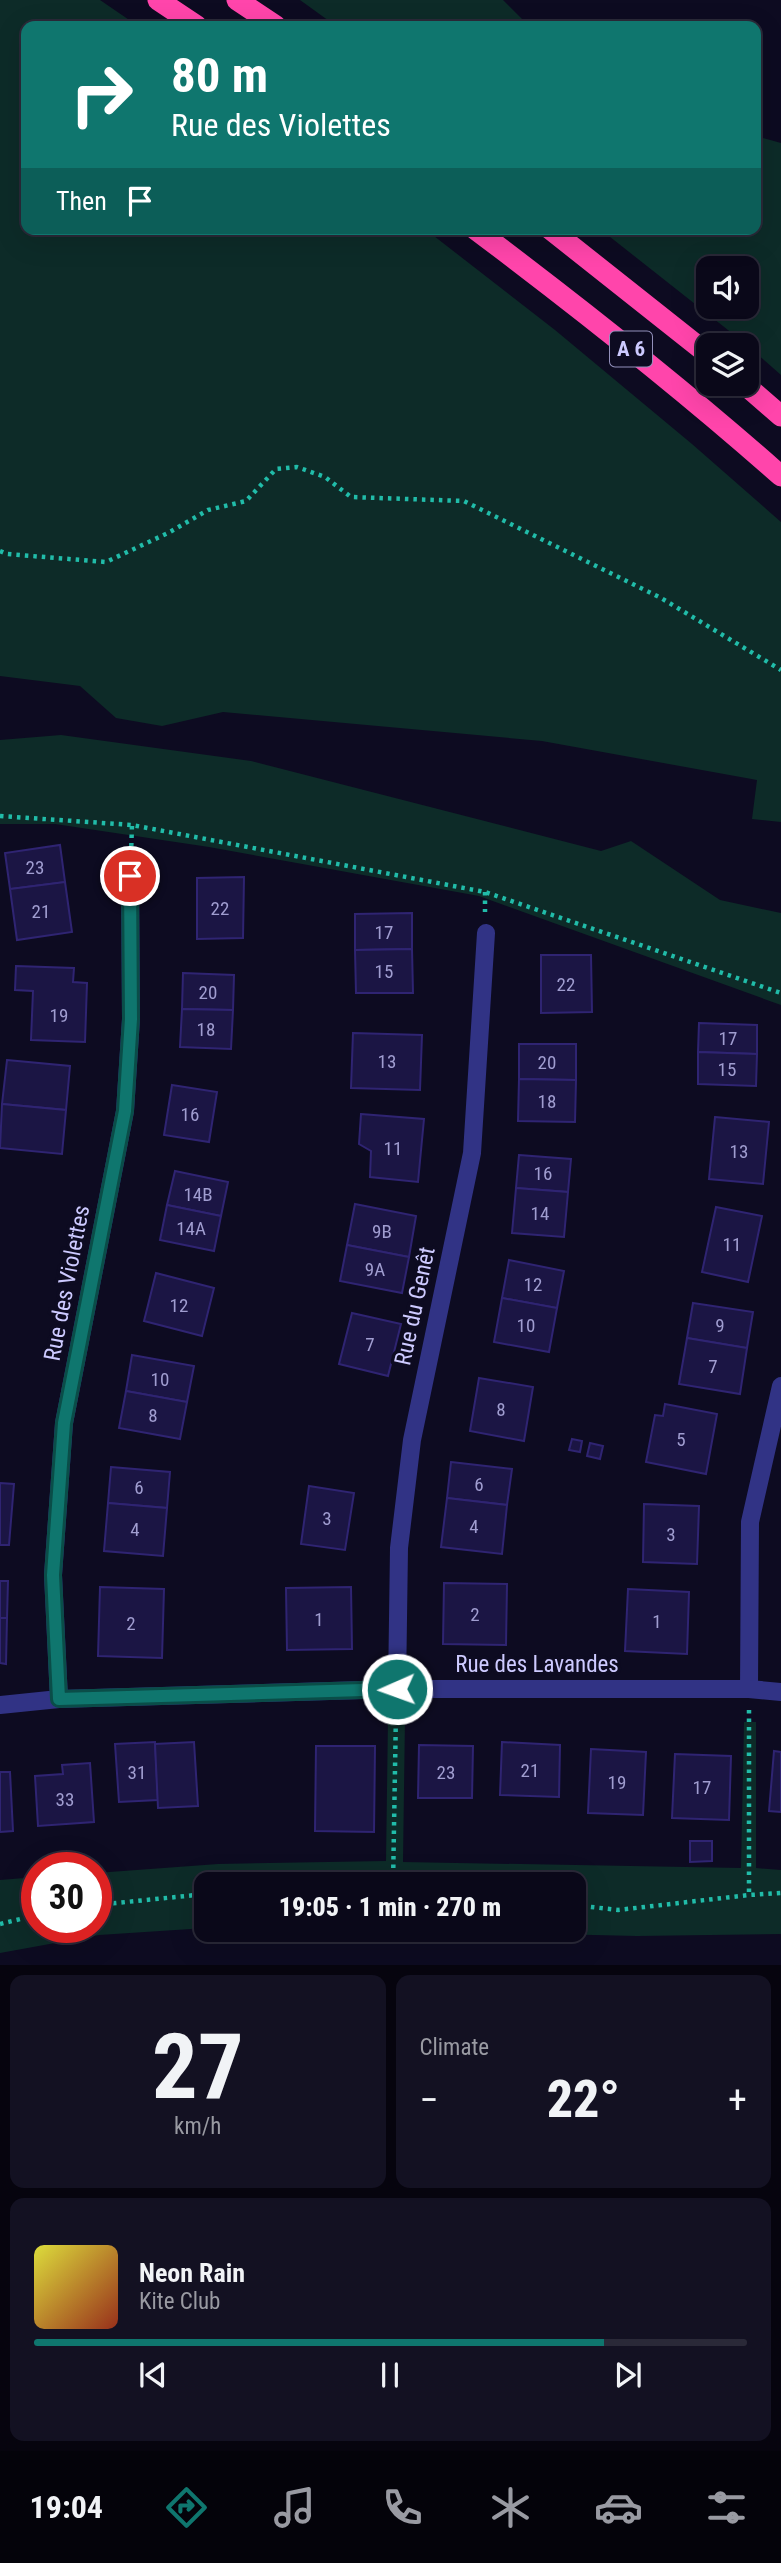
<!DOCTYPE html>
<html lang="en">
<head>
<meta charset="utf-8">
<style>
	:root { --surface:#0a0819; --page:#131122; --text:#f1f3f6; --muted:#999aa2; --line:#2a2938; --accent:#0f766e }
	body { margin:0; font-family:"Roboto Condensed",sans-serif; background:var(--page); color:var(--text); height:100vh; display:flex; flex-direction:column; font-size:26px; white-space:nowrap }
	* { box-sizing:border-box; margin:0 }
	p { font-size:23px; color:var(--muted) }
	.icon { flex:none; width:38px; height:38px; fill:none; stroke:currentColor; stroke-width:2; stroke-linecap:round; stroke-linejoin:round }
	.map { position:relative; height:1965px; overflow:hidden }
	.side { display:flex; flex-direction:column; gap:10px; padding:10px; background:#06040e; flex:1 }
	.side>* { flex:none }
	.guide { position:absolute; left:21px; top:21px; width:740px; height:214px; border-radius:14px; box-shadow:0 7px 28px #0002,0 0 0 2px var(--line); background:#0f766e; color:#fff; overflow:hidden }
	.buttons { position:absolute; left:696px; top:256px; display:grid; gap:14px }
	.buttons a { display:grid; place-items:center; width:63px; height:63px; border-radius:14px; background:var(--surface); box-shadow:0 7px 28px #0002,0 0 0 2px var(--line); font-size:35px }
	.speed { position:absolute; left:21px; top:1852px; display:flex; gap:14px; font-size:35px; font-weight:700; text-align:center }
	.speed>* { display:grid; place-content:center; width:91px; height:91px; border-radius:50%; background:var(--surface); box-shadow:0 7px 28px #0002,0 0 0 2px var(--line); line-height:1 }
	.speed .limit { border:10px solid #d22; background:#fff; color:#111 }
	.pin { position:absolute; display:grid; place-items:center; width:60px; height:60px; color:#fff; margin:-30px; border:4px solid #fff; border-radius:50%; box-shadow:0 2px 7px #0007 }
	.me { position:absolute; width:77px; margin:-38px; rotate:268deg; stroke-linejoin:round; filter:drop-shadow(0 0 5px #0008) }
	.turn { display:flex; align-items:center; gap:24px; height:147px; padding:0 35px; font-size:32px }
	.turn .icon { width:91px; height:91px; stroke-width:2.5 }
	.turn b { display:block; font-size:49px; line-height:60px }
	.then { display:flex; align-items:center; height:66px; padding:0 35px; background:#0003; gap:14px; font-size:26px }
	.big { font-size:52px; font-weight:800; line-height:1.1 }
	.side .tile { flex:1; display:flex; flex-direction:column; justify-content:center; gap:10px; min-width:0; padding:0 24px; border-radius:14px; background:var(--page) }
	.side .dial { align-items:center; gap:0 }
	.dial b { font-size:91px; line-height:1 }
	.song { display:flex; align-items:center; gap:21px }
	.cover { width:84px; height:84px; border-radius:10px; background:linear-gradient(135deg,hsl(60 70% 55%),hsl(10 70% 35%)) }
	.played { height:7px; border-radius:4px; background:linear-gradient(90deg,var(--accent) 80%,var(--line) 80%) }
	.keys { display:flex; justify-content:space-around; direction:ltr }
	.heat { display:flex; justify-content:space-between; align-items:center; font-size:38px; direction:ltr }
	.side .tiles { flex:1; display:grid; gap:10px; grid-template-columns:1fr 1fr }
	.tile:last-child { grid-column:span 2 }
	.trip { position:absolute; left:194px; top:1872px; width:392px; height:70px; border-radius:14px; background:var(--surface); box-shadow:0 7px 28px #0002,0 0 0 2px var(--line); font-weight:800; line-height:70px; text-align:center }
	.tabs { display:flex; height:112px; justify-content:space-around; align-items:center; background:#04030a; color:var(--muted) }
	.tabs .icon { width:49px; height:49px }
	.tabs .selected { color:var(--accent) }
	.tabs b { font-size:32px; color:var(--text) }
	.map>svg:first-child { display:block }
</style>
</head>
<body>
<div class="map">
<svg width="781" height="1965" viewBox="0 0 781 1965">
	<rect width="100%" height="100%" fill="#0d0b21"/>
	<g fill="#0d2b28" fill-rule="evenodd">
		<polygon points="0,0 100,0 138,26 26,26 26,229 425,229 555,330 692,444 781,522 781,822 752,819 757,780 542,741 223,712 162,726 116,718 80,686 0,676"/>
		<polygon points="300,0 503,0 529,26 336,26"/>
		<path d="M756 136 781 143V375L747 345 600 229H756ZM709 268H747V306H709Z"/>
		<polygon points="61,735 251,761 601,851 631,841 720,900 781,913 781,1005 479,896 209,847 55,824 0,824 0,740"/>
		<polygon points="388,1717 405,1718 403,1862 741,1868 744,1722 756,1722 756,1868 781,1870 781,1934 637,1936 385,1930 574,1930 574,1885 206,1885 206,1928 99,1935 0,1953 0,1880 37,1877 37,1927 96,1927 96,1873 218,1864 386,1861"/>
	</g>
	<g fill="#1b1544" stroke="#2f2472" stroke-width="2">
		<polygon points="60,845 65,882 10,889 5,853"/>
		<polygon points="244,877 243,938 197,939 197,878"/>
		<polygon points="65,882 72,932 17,940 10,889"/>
		<polygon points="412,913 412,949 355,950 355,914"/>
		<polygon points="412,949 413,993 356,993 355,950"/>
		<polygon points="541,955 591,955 592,1012 541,1013"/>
		<polygon points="16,966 74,968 73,982 87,983 85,1042 31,1040 33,991 15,990"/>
		<polygon points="183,973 234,975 233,1010 182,1009"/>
		<polygon points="182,1009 233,1010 231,1049 180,1047"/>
		<polygon points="699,1023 757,1025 757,1054 698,1052"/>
		<polygon points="353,1033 422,1035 420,1090 351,1088"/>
		<polygon points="519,1044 576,1044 576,1080 519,1079"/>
		<polygon points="698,1052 757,1054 756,1086 698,1084"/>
		<polygon points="7,1060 70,1066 66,1110 2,1104"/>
		<polygon points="519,1079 576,1080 575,1122 518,1121"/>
		<polygon points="172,1085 217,1092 209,1142 164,1135"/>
		<polygon points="2,1104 66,1110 62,1154 0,1148"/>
		<polygon points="361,1114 424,1119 418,1182 370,1177 371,1151 359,1144"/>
		<polygon points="715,1117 769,1122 763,1184 709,1179"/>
		<polygon points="519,1155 571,1159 568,1192 516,1188"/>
		<polygon points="175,1171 228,1182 221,1216 167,1205"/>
		<polygon points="516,1188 568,1192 564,1237 512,1233"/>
		<polygon points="355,1204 416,1216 409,1257 347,1245"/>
		<polygon points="167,1205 221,1216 214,1251 160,1240"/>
		<polygon points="716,1207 762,1216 748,1282 702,1272"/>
		<polygon points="347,1245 409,1257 402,1293 340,1281"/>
		<polygon points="509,1260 564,1271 557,1308 502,1298"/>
		<polygon points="156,1273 214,1288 202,1336 144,1321"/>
		<polygon points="502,1298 557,1308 549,1352 494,1342"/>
		<polygon points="693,1303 753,1312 747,1348 687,1338"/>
		<polygon points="352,1313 401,1324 388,1376 339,1364"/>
		<polygon points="687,1338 747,1348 740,1394 679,1384"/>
		<polygon points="132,1355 194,1366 187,1402 126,1391"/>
		<polygon points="479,1378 533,1387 524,1441 470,1431"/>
		<polygon points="126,1391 187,1402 180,1439 119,1428"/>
		<polygon points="665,1404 717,1414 706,1474 646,1462 655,1415 663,1416"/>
		<polygon points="572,1439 582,1441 580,1452 569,1450"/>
		<polygon points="590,1443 603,1446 600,1459 587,1456"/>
		<polygon points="451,1462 512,1469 507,1505 447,1498"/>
		<polygon points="111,1467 170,1472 167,1508 108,1503"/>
		<polygon points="0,1483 14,1484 9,1545 0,1545"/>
		<polygon points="309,1486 354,1493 345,1550 301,1544"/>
		<polygon points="447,1498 507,1505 502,1554 441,1547"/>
		<polygon points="108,1503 167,1508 163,1556 104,1551"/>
		<polygon points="644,1504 699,1506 697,1564 643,1562"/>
		<polygon points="0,1581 8,1581 7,1618 0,1618"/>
		<polygon points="444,1583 507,1584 506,1645 443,1644"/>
		<polygon points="100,1587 164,1589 162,1658 98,1656"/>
		<polygon points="351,1587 352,1649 287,1650 286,1588"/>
		<polygon points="628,1589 689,1592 687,1654 625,1651"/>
		<polygon points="0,1618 7,1618 6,1664 0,1663"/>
		<polygon points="155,1742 158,1800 119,1802 115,1744"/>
		<polygon points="194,1742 198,1806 158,1808 155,1744"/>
		<polygon points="502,1742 560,1745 559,1797 500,1795"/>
		<polygon points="419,1745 473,1746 472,1798 418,1798"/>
		<polygon points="316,1746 375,1746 374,1832 315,1831"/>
		<polygon points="591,1749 646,1752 643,1815 588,1813"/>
		<polygon points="774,1751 781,1752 781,1812 769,1811"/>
		<polygon points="675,1754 731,1756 729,1820 672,1818"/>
		<polygon points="90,1763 94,1822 38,1826 35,1776 63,1774 62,1765"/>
		<polygon points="0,1772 10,1772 13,1831 0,1832"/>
		<polygon points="690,1841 712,1841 712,1861 690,1862"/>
	</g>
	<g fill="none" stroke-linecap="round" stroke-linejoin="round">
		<g stroke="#21bca9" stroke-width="4.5" stroke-dasharray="3.5 5" stroke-linecap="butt">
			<polyline points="0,551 7,554 106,562 168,533 208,510 246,501 276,469 297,467 325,477 351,497 464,501 661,598 781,670"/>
			<polyline points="0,816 132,825 485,892 781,993"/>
			<polyline points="131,855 132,825"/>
			<polyline points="485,892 485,912"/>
			<polyline points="749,1710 749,1895"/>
			<polyline points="393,1885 396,1711"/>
			<polyline points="96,1905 206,1894"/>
			<polyline points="574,1905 618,1910 749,1895 781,1893"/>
			<polyline points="0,1924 37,1915"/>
		</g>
		<g stroke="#313385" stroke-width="18">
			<polyline points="397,1689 399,1548 412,1440 472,1153 486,933"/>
			<polyline points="749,1689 750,1522 781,1386"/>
			<polyline points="59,1699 53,1575 64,1423 125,1111 131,1019 130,876"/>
			<polyline points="0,1705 59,1699 397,1689 749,1689 781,1692"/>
		</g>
		<g stroke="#ff45ab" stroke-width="21">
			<polyline points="158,0 197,26"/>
			<polyline points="237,0 276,26"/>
			<path d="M475 229C580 308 683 389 781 476"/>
			<polyline points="550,229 709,355"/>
			<polyline points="743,383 781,416"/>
		</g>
	</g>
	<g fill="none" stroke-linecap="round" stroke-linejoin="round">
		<g stroke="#0a4d48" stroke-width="18">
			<polyline id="route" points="130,876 131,1019 125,1111 64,1423 53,1575 59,1699 397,1689"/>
		</g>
		<use href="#route" stroke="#0f766e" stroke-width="12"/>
	</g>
	<g text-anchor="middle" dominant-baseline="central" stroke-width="7" stroke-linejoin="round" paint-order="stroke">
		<g font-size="19" fill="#a09dd0">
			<text x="35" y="867">23</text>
			<text x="220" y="908">22</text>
			<text x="41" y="911">21</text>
			<text x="384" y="932">17</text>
			<text x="384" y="971">15</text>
			<text x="566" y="984">22</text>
			<text x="208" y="992">20</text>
			<text x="59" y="1015">19</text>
			<text x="206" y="1029">18</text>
			<text x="728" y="1038">17</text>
			<text x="387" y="1061">13</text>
			<text x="547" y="1062">20</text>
			<text x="727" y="1069">15</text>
			<text x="547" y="1101">18</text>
			<text x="190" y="1114">16</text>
			<text x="393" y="1148">11</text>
			<text x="739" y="1151">13</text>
			<text x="543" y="1173">16</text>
			<text x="198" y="1194">14B</text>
			<text x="540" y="1213">14</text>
			<text x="191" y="1228">14A</text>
			<text x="382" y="1231">9B</text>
			<text x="732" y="1244">11</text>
			<text x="375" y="1269">9A</text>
			<text x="533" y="1284">12</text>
			<text x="179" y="1305">12</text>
			<text x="526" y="1325">10</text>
			<text x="720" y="1325">9</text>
			<text x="370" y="1344">7</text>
			<text x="713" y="1366">7</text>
			<text x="160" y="1379">10</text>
			<text x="501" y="1409">8</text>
			<text x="153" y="1415">8</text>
			<text x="681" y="1439">5</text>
			<text x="479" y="1484">6</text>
			<text x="139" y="1487">6</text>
			<text x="327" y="1518">3</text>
			<text x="474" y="1526">4</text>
			<text x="135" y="1529">4</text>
			<text x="671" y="1534">3</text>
			<text x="475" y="1614">2</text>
			<text x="319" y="1619">1</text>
			<text x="657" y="1621">1</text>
			<text x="131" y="1623">2</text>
			<text x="530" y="1770">21</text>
			<text x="137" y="1772">31</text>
			<text x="446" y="1772">23</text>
			<text x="617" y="1782">19</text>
			<text x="702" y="1787">17</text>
			<text x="65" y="1799">33</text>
		</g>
		<rect fill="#0d0b21" stroke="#9391bc" stroke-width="2" x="610" y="331.5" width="42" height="35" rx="5"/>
		<g font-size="21" font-weight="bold" fill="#cdcaff">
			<text x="631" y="349">A 6</text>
		</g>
		<g font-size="23" fill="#cdcaff" stroke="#0d0b21">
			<text transform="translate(67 1283) rotate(-79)">Rue des Violettes</text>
			<text transform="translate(415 1306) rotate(-78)">Rue du Genêt</text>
			<text x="537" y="1664">Rue des Lavandes</text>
		</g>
	</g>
</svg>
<div class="buttons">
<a><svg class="icon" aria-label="sound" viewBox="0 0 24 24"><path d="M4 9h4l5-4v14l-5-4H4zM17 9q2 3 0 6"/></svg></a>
<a><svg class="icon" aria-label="layers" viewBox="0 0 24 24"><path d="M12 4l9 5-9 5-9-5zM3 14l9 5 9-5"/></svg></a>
</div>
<div class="speed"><div class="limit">30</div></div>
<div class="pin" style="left:130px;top:876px;background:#d93025"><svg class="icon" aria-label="arrive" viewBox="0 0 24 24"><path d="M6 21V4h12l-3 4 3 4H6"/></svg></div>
<svg class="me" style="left:397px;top:1689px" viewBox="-20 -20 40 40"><circle r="17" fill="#0f766e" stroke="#fff" stroke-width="3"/><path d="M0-11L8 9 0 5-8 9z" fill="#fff"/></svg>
<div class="trip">19:05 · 1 min · 270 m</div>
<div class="guide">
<div class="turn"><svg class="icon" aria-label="right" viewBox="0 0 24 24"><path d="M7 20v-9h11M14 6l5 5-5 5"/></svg><div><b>80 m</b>Rue des Violettes</div></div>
<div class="then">Then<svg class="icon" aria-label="arrive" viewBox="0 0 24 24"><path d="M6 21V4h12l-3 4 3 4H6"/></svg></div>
</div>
</div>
<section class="side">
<div class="tiles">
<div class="tile dial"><b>27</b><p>km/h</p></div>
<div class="tile"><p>Climate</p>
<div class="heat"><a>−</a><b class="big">22°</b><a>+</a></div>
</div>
<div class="tile">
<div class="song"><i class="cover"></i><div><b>Neon Rain</b><p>Kite Club</p></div></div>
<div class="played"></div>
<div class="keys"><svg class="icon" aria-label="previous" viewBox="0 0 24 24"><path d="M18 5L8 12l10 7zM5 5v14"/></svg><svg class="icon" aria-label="pause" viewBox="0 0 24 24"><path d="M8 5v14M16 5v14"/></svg><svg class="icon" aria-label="next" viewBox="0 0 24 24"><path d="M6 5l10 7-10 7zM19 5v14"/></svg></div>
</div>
</div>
</section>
<nav class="tabs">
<b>19:04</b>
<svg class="icon selected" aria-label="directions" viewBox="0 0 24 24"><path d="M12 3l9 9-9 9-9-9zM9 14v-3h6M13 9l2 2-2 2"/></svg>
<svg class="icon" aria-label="music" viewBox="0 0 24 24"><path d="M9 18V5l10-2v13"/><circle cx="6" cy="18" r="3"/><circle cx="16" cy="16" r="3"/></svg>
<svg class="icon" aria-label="phone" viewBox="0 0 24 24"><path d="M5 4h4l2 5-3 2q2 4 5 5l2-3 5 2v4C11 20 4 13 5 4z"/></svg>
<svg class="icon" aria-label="climate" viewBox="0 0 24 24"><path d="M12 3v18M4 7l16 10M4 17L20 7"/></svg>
<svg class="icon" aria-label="car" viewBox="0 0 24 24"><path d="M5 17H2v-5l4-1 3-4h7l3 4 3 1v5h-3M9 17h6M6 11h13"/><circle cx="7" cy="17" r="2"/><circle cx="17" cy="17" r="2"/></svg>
<svg class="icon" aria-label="filters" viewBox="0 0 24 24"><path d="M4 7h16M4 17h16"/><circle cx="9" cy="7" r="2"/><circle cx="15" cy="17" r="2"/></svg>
</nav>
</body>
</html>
